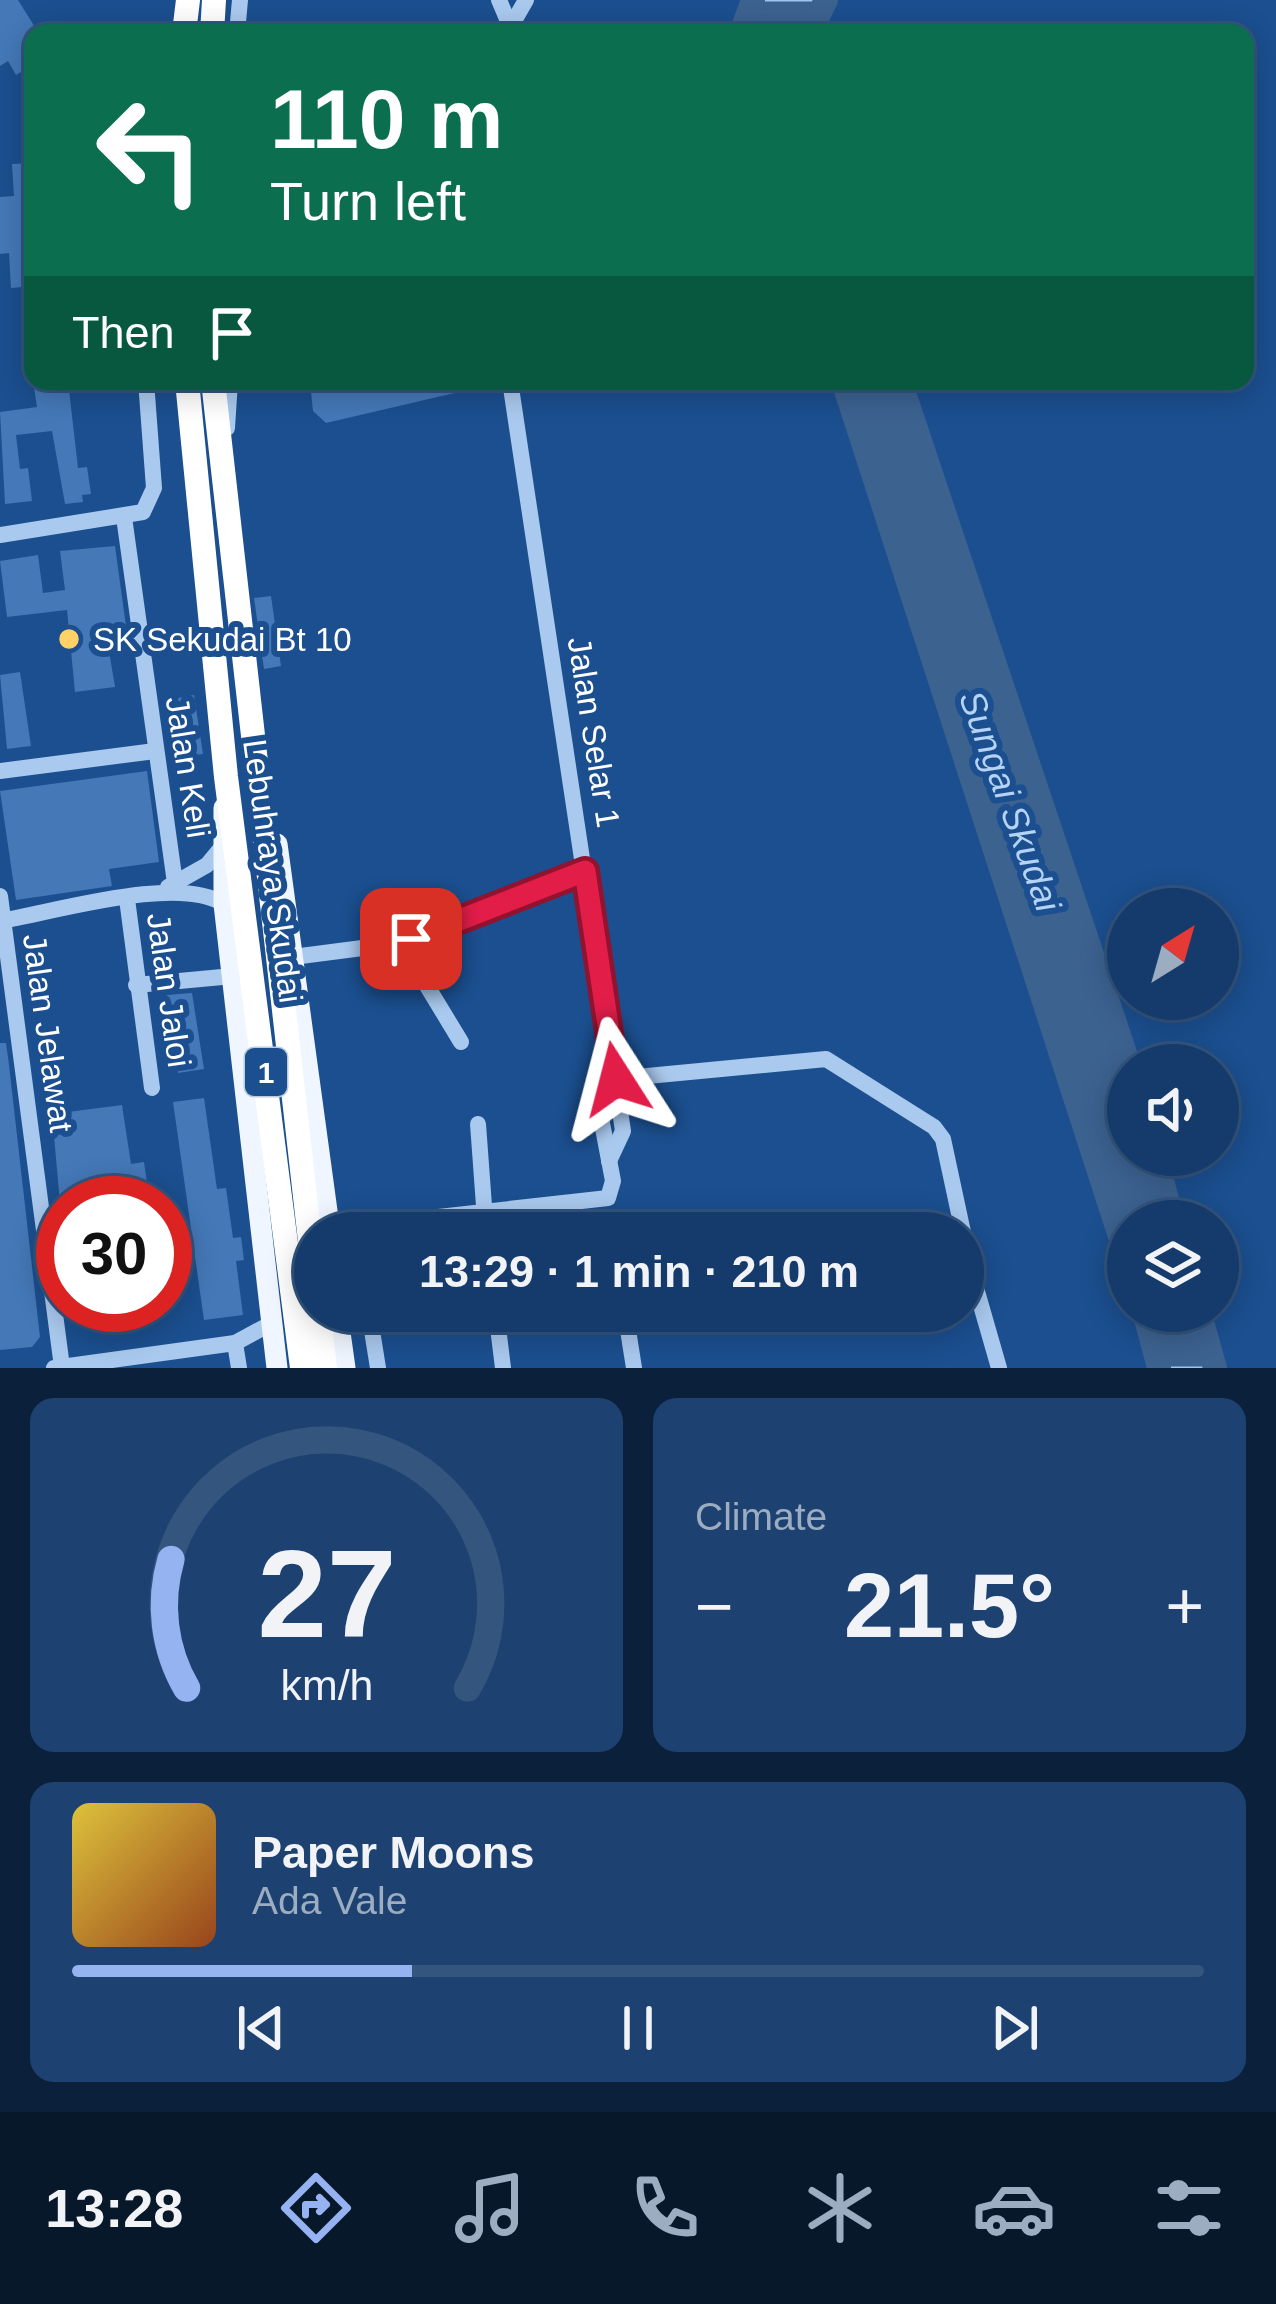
<!DOCTYPE html>
<html lang="en">
<head>
<meta charset="utf-8">
<style>
	:root { --surface:#143b6b; --page:#1d4271; --text:#f1f3f6; --muted:#9dadc1; --line:#33557e; --accent:#95b2f1 }
	body { margin:0; font-family:Helvetica,sans-serif; background:var(--page); color:var(--text); height:100vh; display:flex; flex-direction:column; font-size:45px; white-space:nowrap }
	* { box-sizing:border-box; margin:0 }
	p { font-size:39px; color:var(--muted) }
	.icon { flex:none; width:66px; height:66px; fill:none; stroke:currentColor; stroke-width:2; stroke-linecap:round; stroke-linejoin:round }
	.map { position:relative; height:1368px; overflow:hidden }
	.details { display:flex; flex-direction:column; gap:30px; padding:30px; background:#0b203b; flex:1 }
	.details>* { flex:none }
	.banner { position:absolute; left:24px; top:24px; width:1230px; height:366px; border-radius:24px; box-shadow:0 6px 30px #0003,0 0 0 3px var(--line); background:#0b6e4f; color:#fff; overflow:hidden }
	.needle { width:78px; rotate:37deg }
	.fabs { position:absolute; left:1107px; top:888px; display:grid; gap:24px }
	.fabs a { display:grid; place-items:center; width:132px; height:132px; border-radius:50%; background:var(--surface); box-shadow:0 6px 30px #0003,0 0 0 3px var(--line); font-size:60px }
	.speed { position:absolute; left:36px; top:1176px; display:flex; gap:24px; font-size:60px; font-weight:700; text-align:center }
	.speed>* { display:grid; place-content:center; width:156px; height:156px; border-radius:50%; background:var(--surface); box-shadow:0 6px 30px #0003,0 0 0 3px var(--line); line-height:1 }
	.speed .limit { border:18px solid #d22; background:#fff; color:#111 }
	.pin { position:absolute; display:grid; place-items:center; width:102px; height:102px; color:#fff; margin:-51px; border-radius:24px; box-shadow:0 6px 18px #0006 }
	.me { position:absolute; width:132px; margin:-66px; rotate:351deg; stroke-linejoin:round; filter:drop-shadow(0 0 9px #0008) }
	.turn { display:flex; align-items:center; gap:42px; height:252px; padding:0 48px; font-size:54px }
	.turn .icon { width:156px; height:156px; stroke-width:2.5 }
	.turn b { display:block; font-size:84px; line-height:102px }
	.then { display:flex; align-items:center; height:114px; padding:0 48px; background:#0003; gap:24px; font-size:45px }
	.big { font-size:90px; font-weight:700; line-height:1.1 }
	.details .tile { flex:1; display:flex; flex-direction:column; justify-content:center; gap:18px; min-width:0; padding:0 42px; border-radius:24px; background:var(--page) }
	.details .dial { align-items:center; gap:0 }
	.dial svg { height:312px; overflow:visible; fill:none; stroke:var(--line); stroke-width:7; stroke-linecap:round; text-anchor:middle }
	.dial text { fill:var(--text); stroke:none }
	.song { display:flex; align-items:center; gap:36px }
	.cover { width:144px; height:144px; border-radius:18px; background:linear-gradient(135deg,hsl(50 70% 55%),hsl(20 70% 35%)) }
	.played { height:12px; border-radius:6px; background:linear-gradient(90deg,var(--accent) 30%,var(--line) 30%) }
	.keys { display:flex; justify-content:space-around; direction:ltr }
	.heat { display:flex; justify-content:space-between; align-items:center; font-size:66px; direction:ltr }
	.details .tiles { flex:1; display:grid; gap:30px; grid-template-columns:1fr 1fr }
	.tile:last-child { grid-column:span 2 }
	.trip { position:absolute; left:294px; top:1212px; width:690px; height:120px; border-radius:60px; background:var(--surface); box-shadow:0 6px 30px #0003,0 0 0 3px var(--line); font-weight:700; line-height:120px; text-align:center }
	.menu { display:flex; height:192px; justify-content:space-around; align-items:center; background:#08182b; color:var(--muted) }
	.menu .icon { width:84px; height:84px }
	.menu .on { color:var(--accent) }
	.menu b { font-size:54px; color:var(--text) }
	.map>svg:first-child { display:block }
</style>
</head>
<body>
<div class="map">
<svg width="1276" height="1368" viewBox="0 0 1276 1368">
	<rect width="100%" height="100%" fill="#1b4f8f"/>
	<g fill="#3c6290" stroke="#9cc4f0" stroke-width="3">
		<polygon points="753,0 826,0 810,33 741,33"/>
		<polygon points="843,381 900,381 1124,1047 1129,1065 1128,1155 1155,1155 1173,1221 1128,1221 1128,1261"/>
		<polygon points="1144,1311 1199,1311 1215,1368 1159,1368"/>
	</g>
	<g fill="none" stroke-linecap="round" stroke-linejoin="round">
		<g stroke="#3c6290" stroke-width="24">
			<polyline points="741,33 753,0"/>
			<polyline points="810,33 826,0"/>
			<polyline points="843,381 1128,1261"/>
			<polyline points="900,381 1129,1065"/>
			<polyline points="1155,1155 1173,1221"/>
			<polyline points="1144,1311 1159,1368"/>
			<polyline points="1199,1311 1215,1368"/>
		</g>
	</g>
	<g fill="#4478b7">
		<polygon points="0,0 18,0 38,32 27,50 33,65 16,75 8,61 0,66"/>
		<polygon points="33,163 33,286 11,288 9,253 0,254 0,197 14,196 12,164"/>
		<polygon points="33,381 68,381 78,468 87,467 91,494 82,495 83,502 65,504 52,431 16,435 20,469 28,468 32,501 5,504 0,412 37,407"/>
		<polygon points="310,381 462,381 463,391 326,423 313,411"/>
		<polygon points="115,546 129,648 109,651 115,687 75,692 67,610 7,617 0,561 38,555 43,593 65,590 60,551"/>
		<polygon points="271,596 281,666 264,669 254,598"/>
		<polygon points="20,672 31,746 7,749 0,675"/>
		<polygon points="194,695 203,754 186,756 178,698"/>
		<polygon points="147,771 159,862 109,869 112,886 16,900 0,791"/>
		<polygon points="192,993 204,1069 178,1073 166,995"/>
		<polygon points="0,1043 6,1043 9,1065 40,1337 32,1347 0,1350"/>
		<polygon points="204,1098 217,1189 226,1188 233,1238 241,1237 244,1260 236,1261 243,1315 204,1320 173,1102"/>
		<polygon points="122,1105 131,1164 144,1162 150,1203 60,1203 52,1114"/>
	</g>
	<g fill="none" stroke-linecap="round" stroke-linejoin="round">
		<g stroke="#a9c9ee" stroke-width="16">
			<polyline points="499,0 510,26"/>
			<polyline points="237,33 240,0"/>
			<polyline points="507,33 526,0"/>
			<polyline points="510,381 623,1131 609,1161"/>
			<polyline points="227,428 230,381"/>
			<polyline points="124,517 175,883"/>
			<polyline points="0,535 143,512 154,488 146,381"/>
			<polyline points="0,771 155,751"/>
			<polyline points="168,887 207,865 221,848"/>
			<polyline points="0,896 62,1367"/>
			<polyline points="127,899 152,1088"/>
			<path d="M0 921C55 912 178 874 224 904"/>
			<polyline points="401,943 461,1042"/>
			<polyline points="293,957 401,943 585,871"/>
			<polyline points="136,985 233,976"/>
			<polyline points="616,1079 826,1059 934,1127 943,1139 972,1274 999,1368"/>
			<polyline points="478,1124 486,1233"/>
			<polyline points="330,1229 608,1198 613,1181 594,1081"/>
			<polyline points="496,1311 503,1368"/>
			<polyline points="625,1311 634,1368"/>
			<polyline points="370,1318 378,1368"/>
			<polyline points="235,1343 239,1368"/>
			<polyline points="54,1368 235,1343 274,1322"/>
		</g>
		<g stroke="#f0f6ff" stroke-width="21">
			<polyline points="224,808 224,904 277,1368"/>
			<polyline points="277,844 330,1233"/>
			<polyline points="337,1311 345,1368"/>
		</g>
		<g stroke="#fff" stroke-width="24">
			<polyline points="184,33 188,0"/>
			<polyline points="212,33 214,0"/>
			<polyline points="187,381 226,777 302,1368"/>
			<polyline points="213,381 315,1285"/>
			<polyline points="318,1311 325,1368"/>
			<polyline points="337,1311 337,1313"/>
		</g>
	</g>
	<g fill="none" stroke-linecap="round" stroke-linejoin="round">
		<g stroke="#92132f" stroke-width="30">
			<polyline id="route" points="411,939 585,871 616,1079"/>
		</g>
		<use href="#route" stroke="#e11d48" stroke-width="21"/>
	</g>
	<circle fill="#ffd166" stroke="#1b4f8f" stroke-width="4.5" cx="69" cy="639" r="12"/>
	<g text-anchor="middle" dominant-baseline="central" stroke-width="12" stroke-linejoin="round" paint-order="stroke">
		<rect fill="#1b4f8f" stroke="#bbcadd" stroke-width="3" x="245" y="1048" width="42" height="48" rx="9"/>
		<g font-size="30" font-weight="bold" fill="#fff">
			<text x="266" y="1072">1</text>
		</g>
		<g font-size="33" fill="#fff" stroke="#1b4f8f" text-anchor="start">
			<text x="93" y="639">SK Sekudai Bt 10</text>
		</g>
		<g font-size="33" fill="#fff" stroke="#1b4f8f">
			<text transform="translate(594 732) rotate(81)">Jalan Selar 1</text>
			<text transform="translate(188 767) rotate(81)">Jalan Keli</text>
			<text transform="translate(273 871) rotate(82)">Lebuhraya Skudai</text>
			<text transform="translate(169 990) rotate(82)">Jalan Jaloi</text>
			<text transform="translate(48 1033) rotate(82)">Jalan Jelawat</text>
		</g>
		<g font-size="36" font-style="italic" fill="#b5d3f5" stroke="#1b4f8f">
			<text transform="translate(1010 801) rotate(70)">Sungai Skudai</text>
		</g>
	</g>
</svg>
<div class="fabs">
<a><svg class="needle" viewBox="-14 -14 28 28"><path d="M0-13l5 13h-10z" fill="#e53935"/><path d="M0 13l5-13h-10z" fill="#9dadc1"/></svg></a>
<a><svg class="icon" aria-label="sound" viewBox="0 0 24 24"><path d="M4 9h4l5-4v14l-5-4H4zM17 9q2 3 0 6"/></svg></a>
<a><svg class="icon" aria-label="layers" viewBox="0 0 24 24"><path d="M12 4l9 5-9 5-9-5zM3 14l9 5 9-5"/></svg></a>
</div>
<div class="speed"><div class="limit">30</div></div>
<div class="pin" style="left:411px;top:939px;background:#d93025"><svg class="icon" aria-label="arrive" viewBox="0 0 24 24"><path d="M6 21V4h12l-3 4 3 4H6"/></svg></div>
<svg class="me" style="left:616px;top:1079px" viewBox="-20 -20 40 40"><path d="M0-17L14 15 0 8-14 15z" fill="#e11d48" stroke="#fff" stroke-width="4"/></svg>
<div class="trip">13:29 · 1 min · 210 m</div>
<div class="banner">
<div class="turn"><svg class="icon" aria-label="left" viewBox="0 0 24 24"><path d="M17 20v-9H6M10 6l-5 5 5 5"/></svg><div><b>110 m</b>Turn left</div></div>
<div class="then">Then<svg class="icon" aria-label="arrive" viewBox="0 0 24 24"><path d="M6 21V4h12l-3 4 3 4H6"/></svg></div>
</div>
</div>
<section class="details">
<div class="tiles">
<div class="tile dial"><svg viewBox="0 0 100 80">
<path d="M14 69A42 42 0 1 1 86 69"/>
<path d="M14 69A42 42 0 0 1 10 36" stroke="#95b2f1"/>
<text x="50" y="56" font-size="32" font-weight="700">27</text>
<text x="50" y="72" font-size="11">km/h</text>
</svg></div>
<div class="tile"><p>Climate</p>
<div class="heat"><a>−</a><b class="big">21.5°</b><a>+</a></div>
</div>
<div class="tile">
<div class="song"><i class="cover"></i><div><b>Paper Moons</b><p>Ada Vale</p></div></div>
<div class="played"></div>
<div class="keys"><svg class="icon" aria-label="previous" viewBox="0 0 24 24"><path d="M18 5L8 12l10 7zM5 5v14"/></svg><svg class="icon" aria-label="pause" viewBox="0 0 24 24"><path d="M8 5v14M16 5v14"/></svg><svg class="icon" aria-label="next" viewBox="0 0 24 24"><path d="M6 5l10 7-10 7zM19 5v14"/></svg></div>
</div>
</div>
</section>
<nav class="menu">
<b>13:28</b>
<svg class="icon on" aria-label="directions" viewBox="0 0 24 24"><path d="M12 3l9 9-9 9-9-9zM9 14v-3h6M13 9l2 2-2 2"/></svg>
<svg class="icon" aria-label="music" viewBox="0 0 24 24"><path d="M9 18V5l10-2v13"/><circle cx="6" cy="18" r="3"/><circle cx="16" cy="16" r="3"/></svg>
<svg class="icon" aria-label="phone" viewBox="0 0 24 24"><path d="M5 4h4l2 5-3 2q2 4 5 5l2-3 5 2v4C11 20 4 13 5 4z"/></svg>
<svg class="icon" aria-label="climate" viewBox="0 0 24 24"><path d="M12 3v18M4 7l16 10M4 17L20 7"/></svg>
<svg class="icon" aria-label="car" viewBox="0 0 24 24"><path d="M5 17H2v-5l4-1 3-4h7l3 4 3 1v5h-3M9 17h6M6 11h13"/><circle cx="7" cy="17" r="2"/><circle cx="17" cy="17" r="2"/></svg>
<svg class="icon" aria-label="filters" viewBox="0 0 24 24"><path d="M4 7h16M4 17h16"/><circle cx="9" cy="7" r="2"/><circle cx="15" cy="17" r="2"/></svg>
</nav>
</body>
</html>
